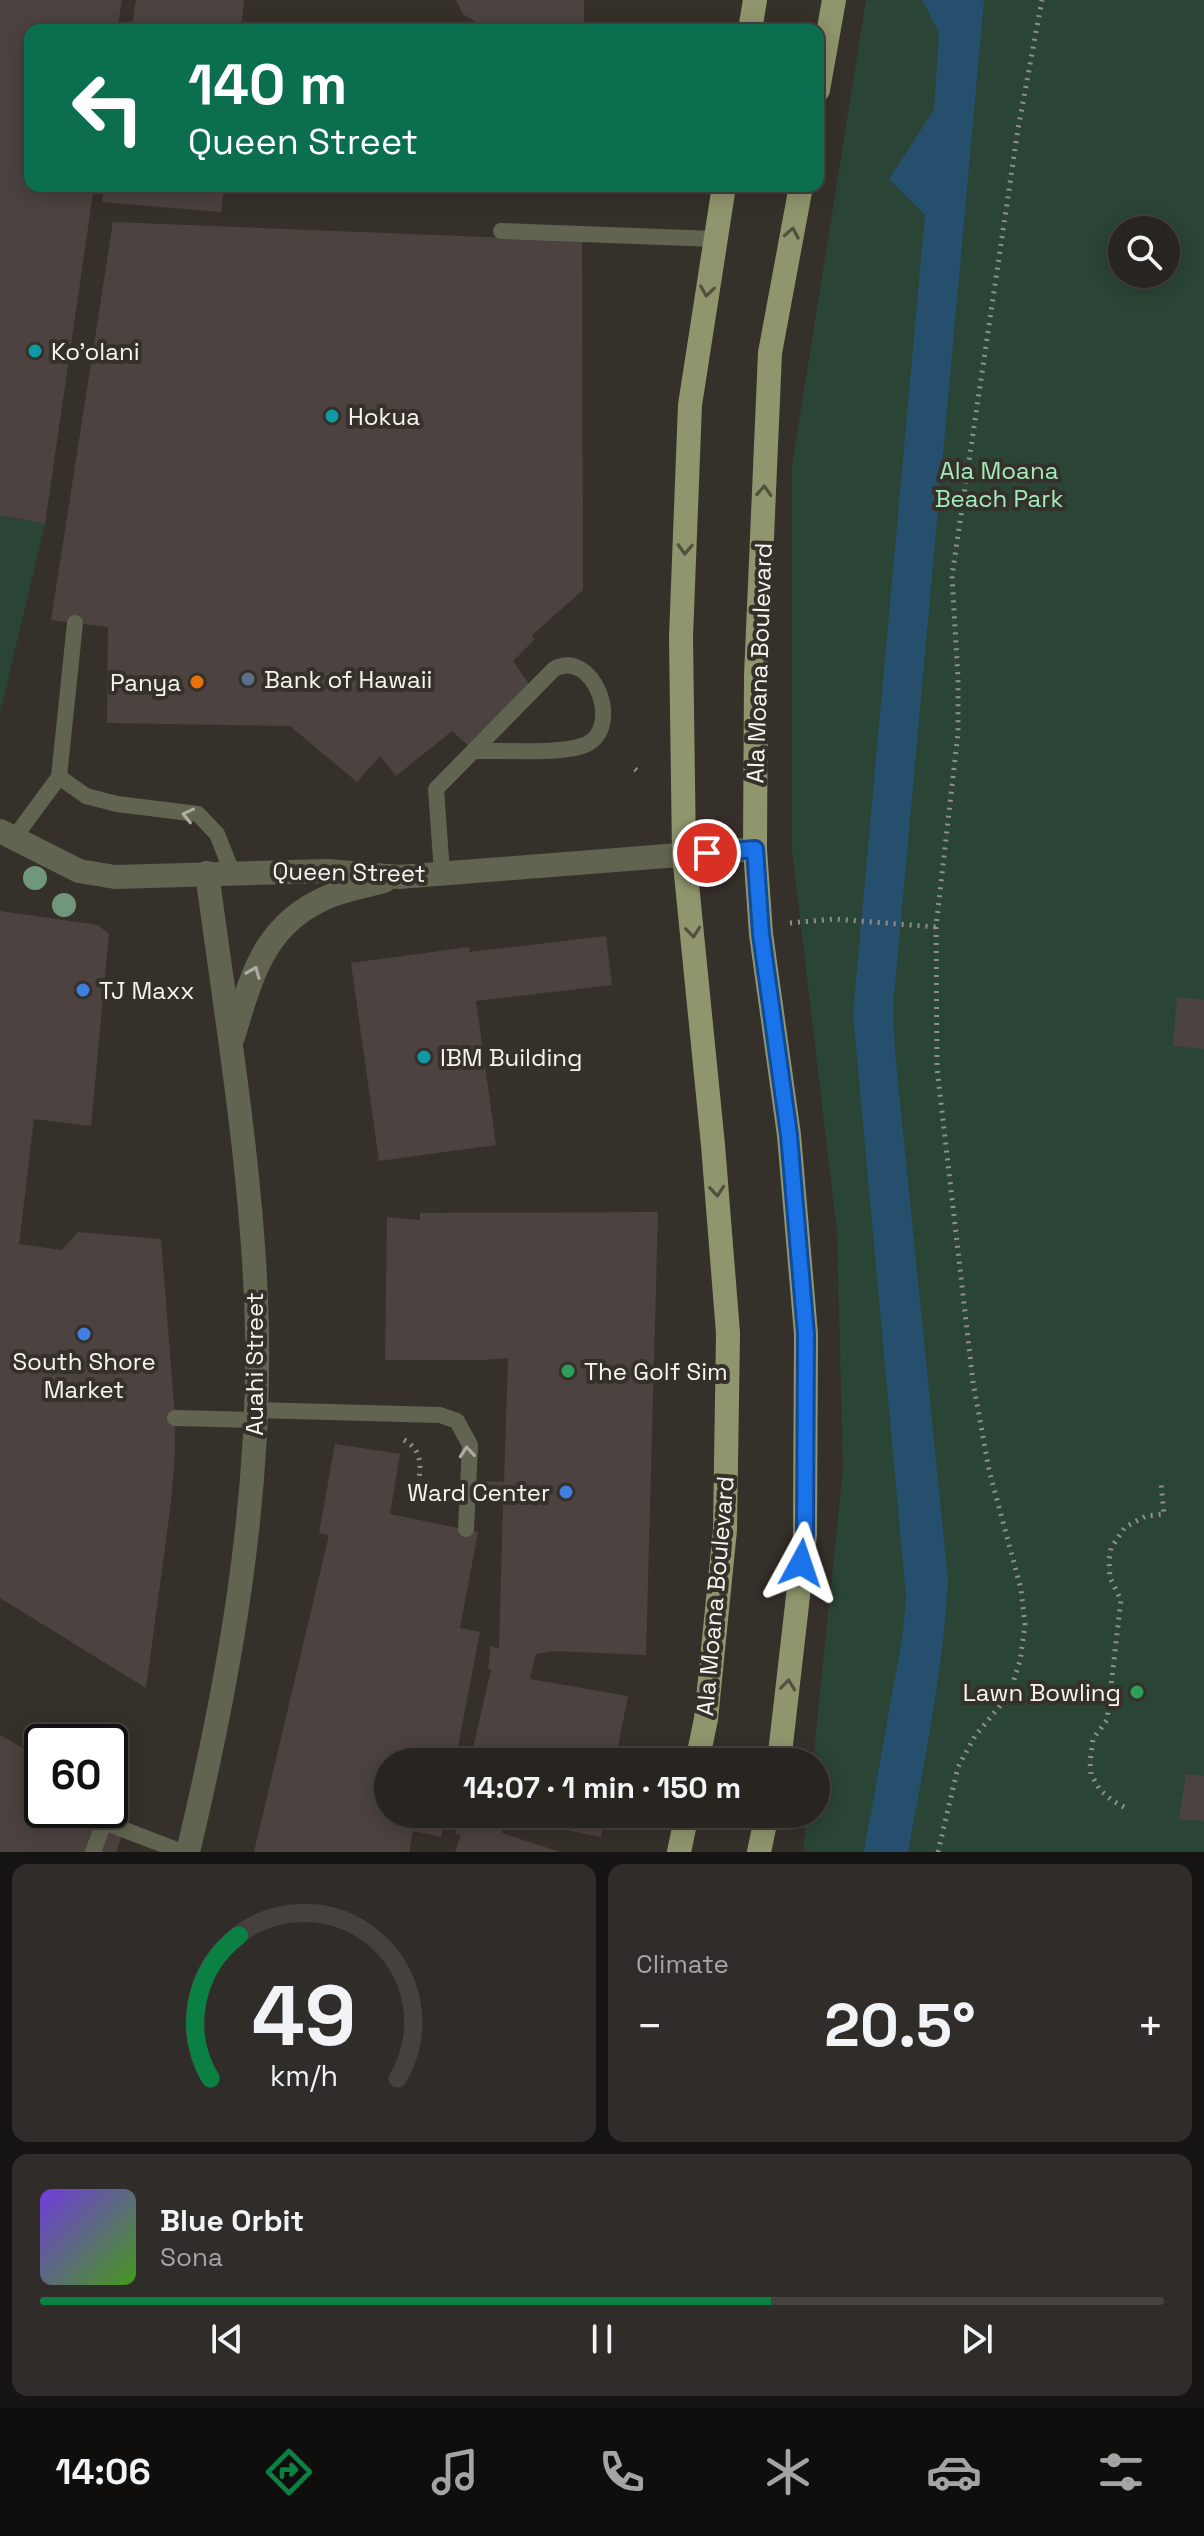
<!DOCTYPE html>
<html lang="en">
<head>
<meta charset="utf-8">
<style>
	:root { --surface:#282420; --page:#302c29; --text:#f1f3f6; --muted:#a5a4a5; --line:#44413e; --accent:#0b8043 }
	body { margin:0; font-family:"Space Grotesk",sans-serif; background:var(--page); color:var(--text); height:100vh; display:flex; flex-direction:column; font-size:30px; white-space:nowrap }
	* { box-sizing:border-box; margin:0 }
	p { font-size:26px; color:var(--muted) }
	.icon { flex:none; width:44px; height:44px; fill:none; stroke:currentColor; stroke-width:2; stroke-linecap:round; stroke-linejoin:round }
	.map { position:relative; height:1852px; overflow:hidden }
	.side { display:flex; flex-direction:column; gap:12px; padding:12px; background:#161412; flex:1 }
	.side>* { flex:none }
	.hud { position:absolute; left:24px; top:24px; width:800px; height:168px; border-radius:16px; box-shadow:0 4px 20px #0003,0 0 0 2px var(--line); background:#0b6e4f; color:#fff; overflow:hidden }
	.tools { position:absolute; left:1108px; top:216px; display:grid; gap:16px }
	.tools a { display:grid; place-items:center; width:72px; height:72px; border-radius:50%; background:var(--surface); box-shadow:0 4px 20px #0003,0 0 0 2px var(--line); font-size:40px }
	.speed { position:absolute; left:24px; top:1724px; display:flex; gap:16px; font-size:40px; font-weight:700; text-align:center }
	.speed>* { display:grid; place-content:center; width:104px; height:104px; border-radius:50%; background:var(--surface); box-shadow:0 4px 20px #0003,0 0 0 2px var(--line); line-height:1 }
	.speed .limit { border:4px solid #111; border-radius:12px; background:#fff; color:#111 }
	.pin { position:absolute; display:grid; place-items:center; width:68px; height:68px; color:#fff; margin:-34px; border:4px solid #fff; border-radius:50%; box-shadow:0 2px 8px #0007 }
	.me { position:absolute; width:88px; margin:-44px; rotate:5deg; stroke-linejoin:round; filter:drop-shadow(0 0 6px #0008) }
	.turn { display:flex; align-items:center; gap:28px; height:168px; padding:0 32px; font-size:36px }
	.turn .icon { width:104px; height:104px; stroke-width:2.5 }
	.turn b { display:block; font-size:56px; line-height:68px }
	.big { font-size:60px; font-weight:700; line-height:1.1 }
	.side .widget { flex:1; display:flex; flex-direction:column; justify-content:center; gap:12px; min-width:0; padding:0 28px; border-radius:16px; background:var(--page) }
	.side .dial { align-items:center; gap:0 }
	.dial svg { height:208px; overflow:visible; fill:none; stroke:var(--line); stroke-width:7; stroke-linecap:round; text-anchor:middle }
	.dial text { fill:var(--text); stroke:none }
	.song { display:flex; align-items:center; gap:24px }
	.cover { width:96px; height:96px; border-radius:12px; background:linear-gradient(135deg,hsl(260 70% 55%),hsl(100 70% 35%)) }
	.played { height:8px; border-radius:4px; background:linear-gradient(90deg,var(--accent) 65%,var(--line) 65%) }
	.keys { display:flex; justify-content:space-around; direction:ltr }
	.heat { display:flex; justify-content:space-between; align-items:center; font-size:44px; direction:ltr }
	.side .tiles { flex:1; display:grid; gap:12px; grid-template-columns:1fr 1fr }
	.widget:last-child { grid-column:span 2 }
	.trip { position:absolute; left:374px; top:1748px; width:456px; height:80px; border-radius:40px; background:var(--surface); box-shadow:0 4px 20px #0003,0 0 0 2px var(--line); font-weight:700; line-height:80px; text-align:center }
	.tab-bar { display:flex; height:128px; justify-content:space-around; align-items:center; background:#100e0d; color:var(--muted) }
	.tab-bar .icon { width:56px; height:56px }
	.tab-bar .current { color:var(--accent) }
	.tab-bar b { font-size:36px; color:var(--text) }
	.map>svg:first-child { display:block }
</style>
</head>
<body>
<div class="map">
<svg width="1204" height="1852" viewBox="0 0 1204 1852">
	<rect width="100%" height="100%" fill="#36302a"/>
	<g fill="#2a4535" fill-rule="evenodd">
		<path d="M866 0H1204V1852H803L807 1814H816V1762H813L843 1468 837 1232 792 850V466ZM1122 230H1166V274H1122Z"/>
		<polygon points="0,515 45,524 0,713"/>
	</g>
	<path fill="#264f6e" d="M922 0H984L893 1008 895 1052 948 1581C943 1672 924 1763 908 1852H864L903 1633 906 1596 853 1014 925 215 889 179 934 110 939 32Z"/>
	<g fill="#4c4240">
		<polygon points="0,0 122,0 117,30 30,30 30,186 94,186 45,524 0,515"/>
		<polygon points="136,0 244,0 241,30 131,30"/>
		<polygon points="456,0 584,0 584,28 583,30 475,30 475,21 463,15"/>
		<polygon points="105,186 224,186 221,212 102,202"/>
		<polygon points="113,222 582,241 583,590 532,635 534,640 513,661 533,690 473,750 452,731 396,776 380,756 357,782 290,726 107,723 108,627 51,620"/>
		<polygon points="0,911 98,925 109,934 91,1126 34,1119 19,1244 62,1250 78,1232 161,1239 175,1418 175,1452 171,1503 146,1688 0,1598"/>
		<polygon points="606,936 612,985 476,1001 496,1145 379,1161 351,963 469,947 470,952"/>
		<polygon points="1177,997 1204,1000 1204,1049 1173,1046"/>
		<polygon points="658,1212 646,1655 552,1651 536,1654 530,1679 628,1696 615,1762 470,1762 491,1669 488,1669 491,1646 499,1649 503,1504 480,1502 483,1481 504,1482 508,1358 482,1360 385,1360 387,1217 420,1220 420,1213"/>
		<polygon points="335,1444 400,1454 390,1514 478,1532 460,1628 480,1632 455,1762 388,1762 388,1814 446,1814 441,1837 413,1831 409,1852 254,1852 329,1535 319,1533"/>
		<polygon points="0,1735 42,1759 42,1810 110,1810 110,1796 131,1808 116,1852 0,1852"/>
		<polygon points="1186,1774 1204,1776 1204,1821 1179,1819"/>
		<polygon points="459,1814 605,1814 601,1837 506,1818 502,1833 560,1852 455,1852 461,1835 455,1833"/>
	</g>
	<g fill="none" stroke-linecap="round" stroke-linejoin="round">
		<g stroke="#938e89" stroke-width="5" stroke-dasharray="2 6" stroke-linecap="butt">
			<polyline points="635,769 641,774"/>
			<polyline points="790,923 834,919 936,927"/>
			<path d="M404 1440C423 1451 421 1466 418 1486"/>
			<polyline points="1124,1807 1113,1801 1100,1790 1091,1774 1090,1762 1093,1739 1107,1720 1121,1600 1110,1578 1109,1560 1111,1548 1125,1527 1146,1516 1164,1514 1161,1483"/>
			<polyline points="938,1852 958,1767 975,1736 1009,1695 1020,1661 1025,1625 1021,1589 989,1470 973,1382 937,1068 936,927 958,733 958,678 952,576 1018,129 1042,0"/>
		</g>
		<g stroke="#616450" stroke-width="16">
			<polyline points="501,231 715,239"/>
			<polyline points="59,777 86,796 117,804 198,814 217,834 232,872"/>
			<polyline points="14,838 59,777 75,623"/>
			<path d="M442 873 436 789 554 669C593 648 623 726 587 744 564 755 504 750 476 751"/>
			<polyline points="255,1410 440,1415 457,1421 470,1445 466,1529"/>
			<polyline points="175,1418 255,1420"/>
			<polyline points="93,1852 104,1822 182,1852"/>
		</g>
		<g stroke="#616450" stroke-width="24">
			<polyline points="0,831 79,871 115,877 328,871 399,877 755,849"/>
			<path d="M233 1037C252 975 264 923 330 896 347 889 366 886 384 881"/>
			<path d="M188 1852C229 1680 260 1508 257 1331 254 1180 227 1023 207 873"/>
		</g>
		<g stroke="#8f966d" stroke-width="24">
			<polyline points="750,30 755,0"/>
			<polyline points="818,90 834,0"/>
			<polyline points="697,1762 706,1719 725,1530 728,1333 713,1145 684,854 681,637 690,405 724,186"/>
			<polyline points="779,1762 805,1535 806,1334 789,1135 761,934 755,849 756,676 770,353 801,186"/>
			<polyline points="679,1852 687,1814"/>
			<polyline points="759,1852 767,1814"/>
		</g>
	</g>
	<g fill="#70977b">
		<circle cx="35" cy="878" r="12"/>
		<circle cx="64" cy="905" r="12"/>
	</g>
	<defs><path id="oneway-chevron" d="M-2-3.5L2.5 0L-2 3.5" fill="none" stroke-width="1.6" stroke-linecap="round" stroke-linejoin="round" transform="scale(2)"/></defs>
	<g stroke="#514f3e">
		<use href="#oneway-chevron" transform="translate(792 233) rotate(-80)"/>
		<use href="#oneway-chevron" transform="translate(707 291) rotate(99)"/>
		<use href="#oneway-chevron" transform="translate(764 491) rotate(-87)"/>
		<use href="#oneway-chevron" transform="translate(685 549) rotate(92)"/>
		<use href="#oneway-chevron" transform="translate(693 932) rotate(84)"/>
		<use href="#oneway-chevron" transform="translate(717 1191) rotate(85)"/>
		<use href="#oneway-chevron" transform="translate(788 1685) rotate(-84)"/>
	</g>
	<g stroke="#acaca0">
		<use href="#oneway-chevron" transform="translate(188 815) rotate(-167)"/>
		<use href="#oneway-chevron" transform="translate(254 972) rotate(-68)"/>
		<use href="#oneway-chevron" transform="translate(467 1452) rotate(-95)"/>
	</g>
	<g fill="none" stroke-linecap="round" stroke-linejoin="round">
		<g stroke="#114b97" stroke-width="20">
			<polyline id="route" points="707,853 755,849 761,934 789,1135 806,1334 805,1535 801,1563"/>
		</g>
		<use href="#route" stroke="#1a73e8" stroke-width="14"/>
	</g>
	<g fill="#0f9aa8" stroke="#36302a" stroke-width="3">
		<circle cx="35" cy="351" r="8"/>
		<circle cx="332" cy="416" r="8"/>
		<circle cx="424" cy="1057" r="8"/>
	</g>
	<circle fill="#5c6f8a" stroke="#36302a" stroke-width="3" cx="248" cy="679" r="8"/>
	<circle fill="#e8710a" stroke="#36302a" stroke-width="3" cx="197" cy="682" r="8"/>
	<g fill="#3f7fe0" stroke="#36302a" stroke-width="3">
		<circle cx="83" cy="990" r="8"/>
		<circle cx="84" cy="1334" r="8"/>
		<circle cx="566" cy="1492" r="8"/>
	</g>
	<g fill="#2e9e5b" stroke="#36302a" stroke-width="3">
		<circle cx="568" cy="1371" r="8"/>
		<circle cx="1137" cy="1692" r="8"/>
	</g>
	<g text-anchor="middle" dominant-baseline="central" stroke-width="8" stroke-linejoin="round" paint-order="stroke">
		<g font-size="24" fill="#f8f4f0" stroke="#36302a" text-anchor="start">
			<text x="51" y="351">Ko'olani</text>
			<text x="348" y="416">Hokua</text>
			<text x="264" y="679">Bank of Hawaii</text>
			<text x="181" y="682" text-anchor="end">Panya</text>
			<text x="99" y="990">TJ Maxx</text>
			<text x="440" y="1057">IBM Building</text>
			<text x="84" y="1361" text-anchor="middle">South Shore<tspan x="84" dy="28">Market</tspan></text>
			<text x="584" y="1371">The Golf Sim</text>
			<text x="550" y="1492" text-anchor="end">Ward Center</text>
			<text x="1121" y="1692" text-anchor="end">Lawn Bowling</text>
		</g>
		<g font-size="24" fill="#a0ecbd" stroke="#36302a">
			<text x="999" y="470">Ala Moana<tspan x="999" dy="28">Beach Park</tspan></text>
		</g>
		<g font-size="24" fill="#f8f4f0" stroke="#36302a">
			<text transform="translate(759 663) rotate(-88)">Ala Moana Boulevard</text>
			<text transform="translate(349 872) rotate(1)">Queen Street</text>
			<text transform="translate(254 1364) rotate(-90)">Auahi Street</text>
			<text transform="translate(715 1596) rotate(-85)">Ala Moana Boulevard</text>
		</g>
	</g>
</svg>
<div class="tools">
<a><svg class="icon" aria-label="search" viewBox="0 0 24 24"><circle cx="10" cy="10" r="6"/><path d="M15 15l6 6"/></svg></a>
</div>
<div class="speed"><div class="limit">60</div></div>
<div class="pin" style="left:707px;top:853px;background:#d93025"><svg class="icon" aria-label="arrive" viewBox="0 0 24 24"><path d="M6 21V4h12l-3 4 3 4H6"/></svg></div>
<svg class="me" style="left:801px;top:1563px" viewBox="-20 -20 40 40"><path d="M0-17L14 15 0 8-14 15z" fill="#1a73e8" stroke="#fff" stroke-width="4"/></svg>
<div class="trip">14:07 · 1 min · 150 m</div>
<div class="hud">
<div class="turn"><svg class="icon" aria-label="left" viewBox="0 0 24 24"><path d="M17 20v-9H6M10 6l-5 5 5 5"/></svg><div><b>140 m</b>Queen Street</div></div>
</div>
</div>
<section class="side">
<div class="tiles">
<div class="widget dial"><svg viewBox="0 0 100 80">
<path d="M14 69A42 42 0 1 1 86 69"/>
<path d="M14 69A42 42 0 0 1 25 14" stroke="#0b8043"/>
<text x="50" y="56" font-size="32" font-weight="700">49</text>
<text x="50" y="72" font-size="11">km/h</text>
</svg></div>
<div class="widget"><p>Climate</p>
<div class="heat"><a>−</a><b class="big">20.5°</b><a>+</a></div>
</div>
<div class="widget">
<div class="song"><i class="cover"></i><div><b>Blue Orbit</b><p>Sona</p></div></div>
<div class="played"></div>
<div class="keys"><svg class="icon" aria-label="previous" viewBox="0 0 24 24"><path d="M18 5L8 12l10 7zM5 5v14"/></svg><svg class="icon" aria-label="pause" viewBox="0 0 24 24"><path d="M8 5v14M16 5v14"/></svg><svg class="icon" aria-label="next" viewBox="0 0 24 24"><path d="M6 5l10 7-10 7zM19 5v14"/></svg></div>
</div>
</div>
</section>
<nav class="tab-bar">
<b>14:06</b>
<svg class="icon current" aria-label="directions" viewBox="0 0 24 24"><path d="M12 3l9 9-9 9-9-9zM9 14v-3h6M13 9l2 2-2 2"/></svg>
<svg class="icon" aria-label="music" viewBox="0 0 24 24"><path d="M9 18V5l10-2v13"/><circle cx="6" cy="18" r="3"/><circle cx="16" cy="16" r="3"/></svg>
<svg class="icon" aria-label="phone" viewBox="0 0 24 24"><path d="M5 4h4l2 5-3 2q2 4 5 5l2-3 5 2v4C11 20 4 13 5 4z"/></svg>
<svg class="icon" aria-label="climate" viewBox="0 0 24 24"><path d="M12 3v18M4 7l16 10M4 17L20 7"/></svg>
<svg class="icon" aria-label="car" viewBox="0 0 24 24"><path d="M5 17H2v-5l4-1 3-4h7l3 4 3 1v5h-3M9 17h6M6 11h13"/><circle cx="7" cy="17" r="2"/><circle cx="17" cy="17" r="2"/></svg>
<svg class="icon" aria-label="filters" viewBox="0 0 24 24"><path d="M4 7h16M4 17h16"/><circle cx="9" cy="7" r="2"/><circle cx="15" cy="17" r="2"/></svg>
</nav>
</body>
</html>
